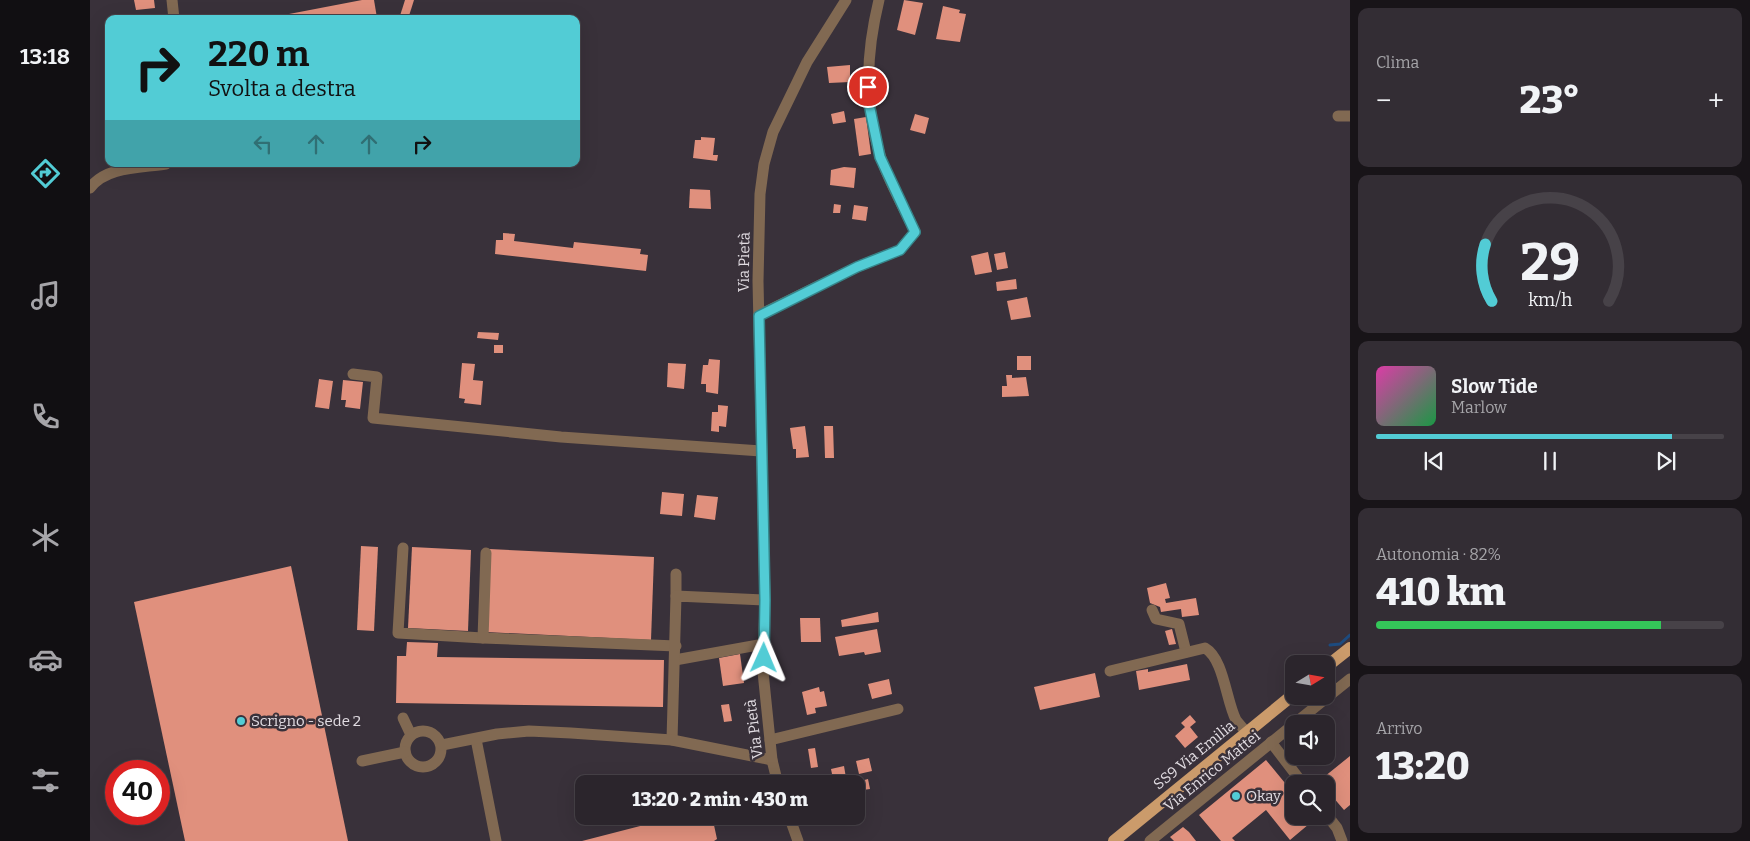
<!DOCTYPE html>
<html lang="it">
<head>
<meta charset="utf-8">
<style>
	:root { --surface:#2b252c; --page:#332d34; --text:#f1f3f6; --muted:#a6a5a9; --line:#474248; --accent:#52ccd5 }
	body { margin:0; font-family:Bitter,serif; background:var(--page); color:var(--text); height:100vh; display:flex; flex-direction:column; font-size:19px; white-space:nowrap }
	* { box-sizing:border-box; margin:0 }
	p { font-size:16px; color:var(--muted) }
	.icon { flex:none; width:28px; height:28px; fill:none; stroke:currentColor; stroke-width:2; stroke-linecap:round; stroke-linejoin:round }
	.map { position:relative; flex:1; overflow:hidden }
	.drawer { display:flex; flex-direction:column; gap:8px; padding:8px; background:#181418; width:400px }
	.drawer>* { flex:none }
	.top-card { position:absolute; left:15px; top:15px; width:475px; height:152px; border-radius:10px; box-shadow:0 5px 20px #0002,0 0 0 1px var(--line); background:#52ccd5; color:#111; overflow:hidden }
	.needle { width:32px; rotate:79deg }
	.fabs { position:absolute; left:1195px; top:655px; display:grid; gap:10px }
	.fabs a { display:grid; place-items:center; width:50px; height:50px; border-radius:10px; background:var(--surface); box-shadow:0 5px 20px #0002,0 0 0 1px var(--line); font-size:25px }
	.speed { position:absolute; left:15px; top:760px; display:flex; gap:10px; font-size:25px; font-weight:700; text-align:center }
	.speed>* { display:grid; place-content:center; width:65px; height:65px; border-radius:50%; background:var(--surface); box-shadow:0 5px 20px #0002,0 0 0 1px var(--line); line-height:1 }
	.speed .limit { border:8px solid #d22; background:#fff; color:#111 }
	.pin { position:absolute; display:grid; place-items:center; width:42px; height:42px; color:#fff; margin:-21px; border:2px solid #fff; border-radius:50%; box-shadow:0 1px 5px #0007 }
	.me { position:absolute; width:55px; margin:-28px; rotate:1deg; stroke-linejoin:round; filter:drop-shadow(0 0 4px #0008) }
	.turn { display:flex; align-items:center; gap:18px; height:105px; padding:0 20px; font-size:22px }
	.turn .icon { width:65px; height:65px; stroke-width:2.5 }
	.turn b { display:block; font-size:35px; line-height:42px }
	.lanes { display:flex; align-items:center; height:48px; padding:0 20px; background:#0003; justify-content:center; gap:25px; direction:ltr }
	.lanes .off { opacity:.35 }
	.big { font-size:38px; font-weight:800; line-height:1.1 }
	.drawer .tile { flex:1; display:flex; flex-direction:column; justify-content:center; gap:8px; min-width:0; padding:0 18px; border-radius:10px; background:var(--page) }
	.drawer .dial { align-items:center; gap:0 }
	.dial svg { height:130px; overflow:visible; fill:none; stroke:var(--line); stroke-width:7; stroke-linecap:round; text-anchor:middle }
	.dial text { fill:var(--text); stroke:none }
	.song { display:flex; align-items:center; gap:15px }
	.cover { width:60px; height:60px; border-radius:8px; background:linear-gradient(135deg,hsl(320 70% 55%),hsl(140 70% 35%)) }
	.played { height:5px; border-radius:2px; background:linear-gradient(90deg,var(--accent) 85%,var(--line) 85%) }
	.keys { display:flex; justify-content:space-around; direction:ltr }
	.heat { display:flex; justify-content:space-between; align-items:center; font-size:28px; direction:ltr }
	.charge { height:8px; border-radius:4px; background:linear-gradient(90deg,#34c759 82%,var(--line) 0) }
	.trip { position:absolute; left:485px; top:775px; width:290px; height:50px; border-radius:10px; background:var(--surface); box-shadow:0 5px 20px #0002,0 0 0 1px var(--line); font-weight:800; line-height:50px; text-align:center }
	main { display:flex; flex:1; min-height:0 }
	.tab-bar { display:flex; flex-direction:column; width:90px; justify-content:space-around; align-items:center; background:#110f12; color:var(--muted) }
	.tab-bar .icon { width:35px; height:35px }
	.tab-bar .active { color:var(--accent) }
	.tab-bar b { font-size:22px; color:var(--text) }
	.map>svg:first-child { display:block }
</style>
</head>
<body>
<main>
<nav class="tab-bar">
<b>13:18</b>
<svg class="icon active" aria-label="directions" viewBox="0 0 24 24"><path d="M12 3l9 9-9 9-9-9zM9 14v-3h6M13 9l2 2-2 2"/></svg>
<svg class="icon" aria-label="music" viewBox="0 0 24 24"><path d="M9 18V5l10-2v13"/><circle cx="6" cy="18" r="3"/><circle cx="16" cy="16" r="3"/></svg>
<svg class="icon" aria-label="phone" viewBox="0 0 24 24"><path d="M5 4h4l2 5-3 2q2 4 5 5l2-3 5 2v4C11 20 4 13 5 4z"/></svg>
<svg class="icon" aria-label="climate" viewBox="0 0 24 24"><path d="M12 3v18M4 7l16 10M4 17L20 7"/></svg>
<svg class="icon" aria-label="car" viewBox="0 0 24 24"><path d="M5 17H2v-5l4-1 3-4h7l3 4 3 1v5h-3M9 17h6M6 11h13"/><circle cx="7" cy="17" r="2"/><circle cx="17" cy="17" r="2"/></svg>
<svg class="icon" aria-label="filters" viewBox="0 0 24 24"><path d="M4 7h16M4 17h16"/><circle cx="9" cy="7" r="2"/><circle cx="15" cy="17" r="2"/></svg>
</nav>
<div class="map">
<svg width="1260" height="841" viewBox="0 0 1260 841">
	<rect width="100%" height="100%" fill="#39313a"/>
	<g fill="none" stroke-linecap="round" stroke-linejoin="round">
		<polyline stroke="#1d4b7f" stroke-width="3" points="1240,645 1250,644 1260,635"/>
	</g>
	<g fill="#e0907d">
		<polygon points="44,0 64,0 65,8 46,10"/>
		<polygon points="272,0 284,0 287,18 173,19"/>
		<polygon points="315,0 324,0 318,19 309,19"/>
		<polygon points="814,0 833,3 825,35 807,30"/>
		<polygon points="853,6 870,10 869,13 876,14 870,42 846,39"/>
		<polygon points="760,65 760,82 739,83 737,67"/>
		<polygon points="754,111 756,122 743,124 741,114"/>
		<polygon points="825,114 839,118 835,134 820,130"/>
		<polygon points="776,117 781,154 769,156 764,119"/>
		<polygon points="611,137 625,138 623,155 628,155 627,161 603,158 605,140 611,140"/>
		<polygon points="754,167 766,168 764,188 740,185 741,170"/>
		<polygon points="600,189 620,190 621,209 599,208"/>
		<polygon points="744,204 751,205 750,213 743,213"/>
		<polygon points="764,205 778,207 776,221 762,219"/>
		<polygon points="413,233 425,234 424,241 483,248 484,242 551,249 550,254 558,255 556,271 405,254 406,240 413,240"/>
		<polygon points="898,252 902,272 885,275 881,256"/>
		<polygon points="915,252 918,268 907,270 904,254"/>
		<polygon points="926,279 927,289 907,291 906,282"/>
		<polygon points="937,297 941,317 921,320 917,301"/>
		<polygon points="388,332 409,333 408,340 387,338"/>
		<rect x="404" y="345" width="9" height="8"/>
		<rect x="927" y="356" width="14" height="14"/>
		<polygon points="619,359 630,360 628,394 616,392 616,384 611,384 613,365 618,365"/>
		<polygon points="372,363 385,364 383,380 393,381 391,405 374,403 375,399 369,398"/>
		<polygon points="578,363 596,364 594,389 577,387"/>
		<polygon points="916,375 922,375 922,378 936,377 939,396 912,397 912,386 917,386"/>
		<polygon points="229,379 243,381 239,409 225,407"/>
		<polygon points="253,380 273,382 270,409 255,407 256,400 251,400"/>
		<polygon points="628,405 638,406 636,427 629,426 629,432 621,431 622,412 628,412"/>
		<polygon points="715,426 719,457 706,458 706,449 703,449 700,428"/>
		<polygon points="734,426 743,426 744,458 735,458"/>
		<polygon points="572,492 594,494 592,516 570,514"/>
		<polygon points="607,495 628,497 625,520 604,517"/>
		<polygon points="271,546 288,547 284,631 267,630"/>
		<polygon points="322,547 381,550 378,631 318,628"/>
		<polygon points="399,549 564,557 561,640 396,632"/>
		<polygon points="201,566 258,841 95,841 44,602"/>
		<polygon points="1076,583 1080,598 1075,599 1076,603 1106,598 1109,615 1092,617 1091,609 1071,612 1070,607 1060,603 1057,588"/>
		<polygon points="788,612 789,622 752,627 751,620"/>
		<polygon points="710,618 730,618 731,642 711,642"/>
		<polygon points="787,629 791,652 775,655 774,652 749,656 745,637"/>
		<polygon points="1082,629 1086,644 1079,645 1075,631"/>
		<polygon points="317,642 348,643 347,657 574,660 573,707 306,703 307,656 316,656"/>
		<polygon points="650,654 654,683 633,686 629,658"/>
		<polygon points="1097,664 1100,680 1049,690 1046,671 1058,669 1058,672"/>
		<polygon points="1005,673 1010,697 950,710 944,687"/>
		<polygon points="799,679 802,694 782,699 778,684"/>
		<polygon points="729,687 730,692 734,691 737,706 725,708 726,713 717,715 712,692"/>
		<polygon points="639,704 642,721 634,722 631,705"/>
		<polygon points="1100,715 1106,722 1100,727 1108,737 1095,748 1085,736 1095,727 1091,723"/>
		<polygon points="725,748 728,767 721,768 718,749"/>
		<polygon points="1209,756 1229,756 1217,766"/>
		<polygon points="1260,756 1260,805 1254,810 1236,789 1236,784 1229,781"/>
		<polygon points="779,758 782,771 769,774 766,761"/>
		<polygon points="1176,760 1204,794 1204,816 1222,816 1225,819 1200,840 1176,810 1142,838 1145,841 1131,841 1109,815"/>
		<polygon points="754,766 757,784 744,784 741,769"/>
		<polygon points="735,779 736,784 704,784 722,780"/>
		<polygon points="778,779 780,789 773,790 771,781"/>
		<polygon points="589,816 601,816 601,818 622,816 627,839 624,841 492,841"/>
		<polygon points="746,816 759,816 759,817 746,820"/>
		<polygon points="1093,827 1099,832 1106,841 1084,841 1080,837"/>
	</g>
	<g fill="none" stroke-linecap="round" stroke-linejoin="round">
		<g stroke="#816952" stroke-width="11">
			<polyline points="82,0 84,19"/>
			<polyline points="1248,116 1260,116"/>
			<path d="M0 188C16 166 52 168 76 164"/>
			<path d="M669 315 767 267 810 250 825 232C814 207 798 181 790 155 774 103 776 53 789 0"/>
			<polyline points="263,374 287,377 283,418 471,437 671,451"/>
			<polyline points="313,548 308,633 393,638"/>
			<polyline points="396,553 393,638 586,646"/>
			<polyline points="586,596 586,574"/>
			<polyline points="1062,610 1066,619 1089,624 1096,652"/>
			<polyline points="585,660 674,644"/>
			<path d="M1020 671 1115 648C1134 659 1136 701 1146 720 1149 724 1153 728 1156 732"/>
			<polyline points="313,718 321,735"/>
			<polyline points="1204,724 1260,679"/>
			<circle cx="333" cy="749" r="18"/>
			<polyline points="386,739 406,841"/>
			<polyline points="582,740 586,596 675,600"/>
			<polyline points="680,740 808,709"/>
			<polyline points="1181,742 1213,784"/>
			<polyline points="352,745 407,734 439,731 481,733 582,740 682,760"/>
			<polyline points="272,761 315,752"/>
			<polyline points="688,784 682,760 673,672 675,600 668,281 670,194 674,164 683,132 717,62 756,0"/>
			<polyline points="1236,814 1247,828 1252,841"/>
			<polyline points="699,816 708,841"/>
			<polyline points="1060,841 1204,724"/>
		</g>
		<g stroke="#cb9b6b" stroke-width="12">
			<polyline points="1236,667 1260,648"/>
			<polyline points="1024,841 1204,694"/>
		</g>
	</g>
	<g fill="none" stroke-linecap="round" stroke-linejoin="round">
		<g stroke="#35858a" stroke-width="12">
			<polyline id="route" points="674,658 675,600 669,316 767,267 810,250 825,232 790,157 779,104 778,87"/>
		</g>
		<use href="#route" stroke="#52ccd5" stroke-width="9"/>
	</g>
	<g fill="#52ccd5" stroke="#39313a" stroke-width="2">
		<circle cx="151" cy="721" r="5"/>
		<circle cx="1146" cy="796" r="5"/>
	</g>
	<g text-anchor="middle" dominant-baseline="central" stroke-width="5" stroke-linejoin="round" paint-order="stroke">
		<g font-size="15" fill="#e1dce2" stroke="#39313a">
			<text transform="translate(654 262) rotate(-89)">Via Pietà</text>
			<text transform="translate(664 729) rotate(-97)">Via Pietà</text>
			<text transform="translate(1104 755) rotate(-39)">SS9 Via Emilia</text>
			<text transform="translate(1122 771) rotate(-39)">Via Enrico Mattei</text>
		</g>
		<g font-size="15" fill="#e1dce2" stroke="#39313a" text-anchor="start">
			<text x="161" y="721">Scrigno - sede 2</text>
			<text x="1156" y="796">Okay</text>
		</g>
	</g>
</svg>
<div class="fabs">
<a><svg class="needle" viewBox="-14 -14 28 28"><path d="M0-13l5 13h-10z" fill="#e53935"/><path d="M0 13l5-13h-10z" fill="#a6a5a9"/></svg></a>
<a><svg class="icon" aria-label="sound" viewBox="0 0 24 24"><path d="M4 9h4l5-4v14l-5-4H4zM17 9q2 3 0 6"/></svg></a>
<a><svg class="icon" aria-label="search" viewBox="0 0 24 24"><circle cx="10" cy="10" r="6"/><path d="M15 15l6 6"/></svg></a>
</div>
<div class="speed"><div class="limit">40</div></div>
<div class="pin" style="left:778px;top:87px;background:#d93025"><svg class="icon" aria-label="arrive" viewBox="0 0 24 24"><path d="M6 21V4h12l-3 4 3 4H6"/></svg></div>
<svg class="me" style="left:674px;top:658px" viewBox="-20 -20 40 40"><path d="M0-17L14 15 0 8-14 15z" fill="#52ccd5" stroke="#fff" stroke-width="4"/></svg>
<div class="trip">13:20 · 2 min · 430 m</div>
<div class="top-card">
<div class="turn"><svg class="icon" aria-label="right" viewBox="0 0 24 24"><path d="M7 20v-9h11M14 6l5 5-5 5"/></svg><div><b>220 m</b>Svolta a destra</div></div>
<div class="lanes"><svg class="icon off" aria-label="left" viewBox="0 0 24 24"><path d="M17 20v-9H6M10 6l-5 5 5 5"/></svg><svg class="icon off" aria-label="ahead" viewBox="0 0 24 24"><path d="M12 20V5M6 11l6-6 6 6"/></svg><svg class="icon off" aria-label="ahead" viewBox="0 0 24 24"><path d="M12 20V5M6 11l6-6 6 6"/></svg><svg class="icon" aria-label="right" viewBox="0 0 24 24"><path d="M7 20v-9h11M14 6l5 5-5 5"/></svg></div>
</div>
</div>
<section class="drawer">
<div class="tile"><p>Clima</p>
<div class="heat"><a>−</a><b class="big">23°</b><a>+</a></div>
</div>
<div class="tile dial"><svg viewBox="0 0 100 80">
<path d="M14 69A42 42 0 1 1 86 69"/>
<path d="M14 69A42 42 0 0 1 10 34" stroke="#52ccd5"/>
<text x="50" y="56" font-size="32" font-weight="700">29</text>
<text x="50" y="72" font-size="11">km/h</text>
</svg></div>
<div class="tile">
<div class="song"><i class="cover"></i><div><b>Slow Tide</b><p>Marlow</p></div></div>
<div class="played"></div>
<div class="keys"><svg class="icon" aria-label="previous" viewBox="0 0 24 24"><path d="M18 5L8 12l10 7zM5 5v14"/></svg><svg class="icon" aria-label="pause" viewBox="0 0 24 24"><path d="M8 5v14M16 5v14"/></svg><svg class="icon" aria-label="next" viewBox="0 0 24 24"><path d="M6 5l10 7-10 7zM19 5v14"/></svg></div>
</div>
<div class="tile"><p>Autonomia · 82%</p><b class="big">410 km</b><div class="charge"></div></div>
<div class="tile"><p>Arrivo</p><b class="big">13:20</b></div>
</section>
</main>
</body>
</html>
